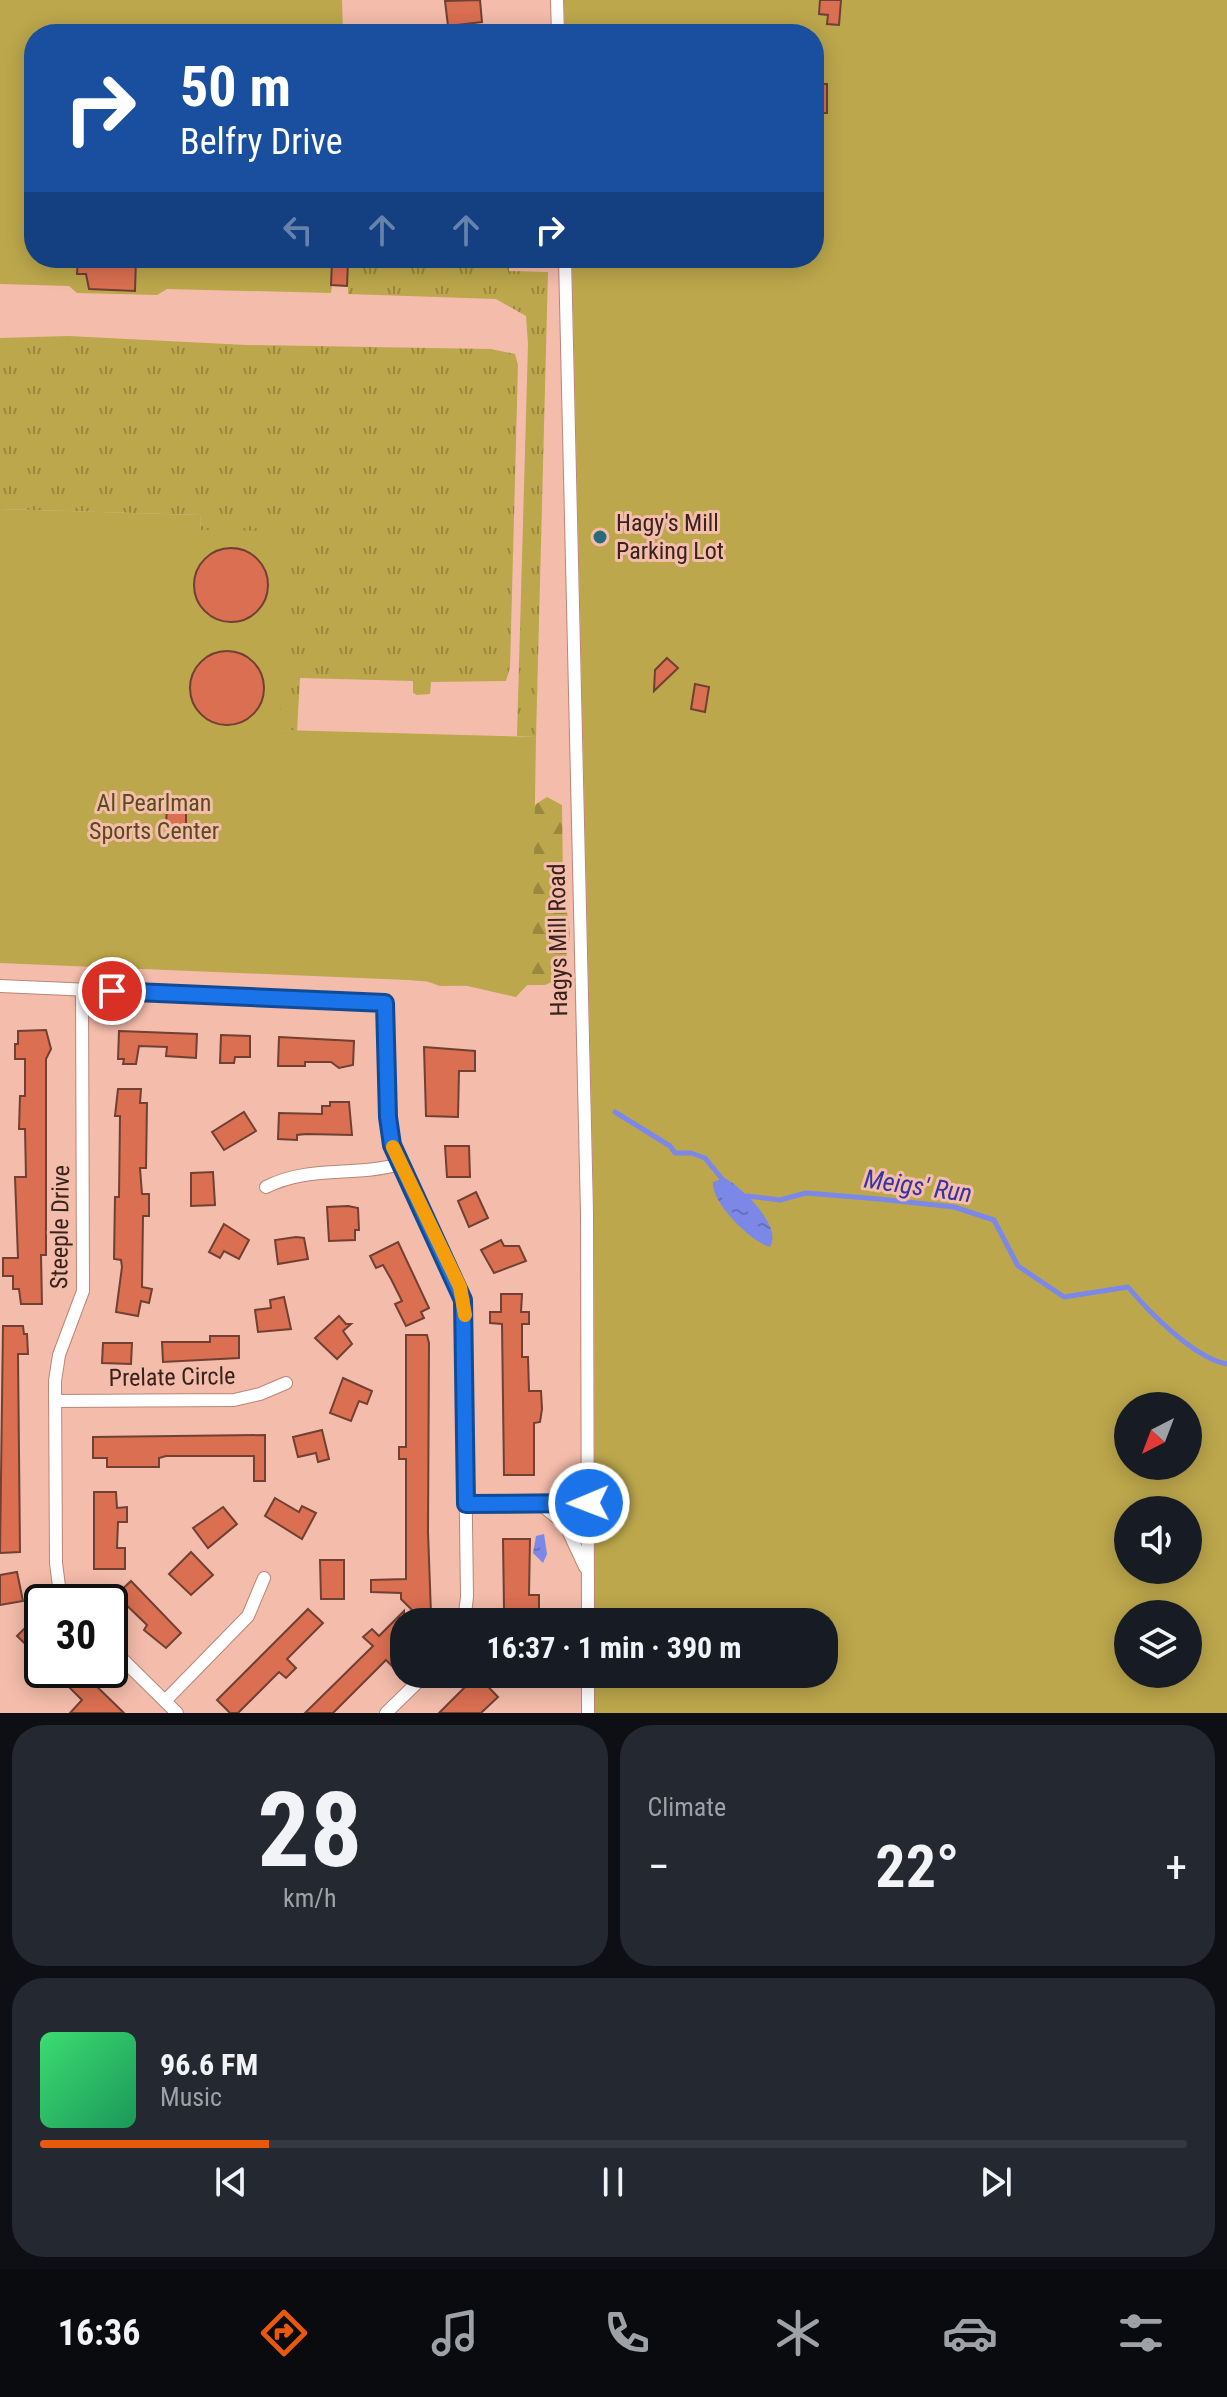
<!DOCTYPE html>
<html lang="en">
<head>
<meta charset="utf-8">
<style>
	:root { --surface:#171b24; --page:#242831; --text:#f1f3f6; --muted:#9ea1a6; --line:#363941; --accent:#ea580c }
	body { margin:0; font-family:"Roboto Condensed",sans-serif; background:var(--page); color:var(--text); height:100vh; display:flex; flex-direction:column; font-size:30px; white-space:nowrap }
	* { box-sizing:border-box; margin:0 }
	p { font-size:26px; color:var(--muted) }
	.icon { flex:none; width:44px; height:44px; fill:none; stroke:currentColor; stroke-width:2; stroke-linecap:round; stroke-linejoin:round }
	.map { position:relative; height:1713px; overflow:hidden }
	.side { display:flex; flex-direction:column; gap:12px; padding:12px; background:#0d0f14; flex:1 }
	.side>* { flex:none }
	.hud { position:absolute; left:24px; top:24px; width:800px; height:244px; border-radius:32px; box-shadow:0 4px 20px #0003; background:#1a4fa0; color:#fff; overflow:hidden }
	.needle { width:52px; rotate:222deg }
	.fabs { position:absolute; left:1114px; top:1392px; display:grid; gap:16px }
	.fabs a { display:grid; place-items:center; width:88px; height:88px; border-radius:50%; background:var(--surface); box-shadow:0 4px 20px #0003; font-size:40px }
	.speed { position:absolute; left:24px; top:1584px; display:flex; gap:16px; font-size:40px; font-weight:700; text-align:center }
	.speed>* { display:grid; place-content:center; width:104px; height:104px; border-radius:50%; background:var(--surface); box-shadow:0 4px 20px #0003; line-height:1 }
	.speed .limit { border:4px solid #111; border-radius:12px; background:#fff; color:#111 }
	.pin { position:absolute; display:grid; place-items:center; width:68px; height:68px; color:#fff; margin:-34px; border:4px solid #fff; border-radius:50%; box-shadow:0 2px 8px #0007 }
	.me { position:absolute; width:88px; margin:-44px; rotate:269deg; stroke-linejoin:round; filter:drop-shadow(0 0 6px #0008) }
	.turn { display:flex; align-items:center; gap:28px; height:168px; padding:0 24px; font-size:36px }
	.turn .icon { width:104px; height:104px; stroke-width:2.5 }
	.turn b { display:block; font-size:56px; line-height:68px }
	.lanes { display:flex; align-items:center; height:76px; padding:0 24px; background:#0003; justify-content:center; gap:40px; direction:ltr }
	.lanes .off { opacity:.35 }
	.big { font-size:60px; font-weight:700; line-height:1.1 }
	.side .card { flex:1; display:flex; flex-direction:column; justify-content:center; gap:12px; min-width:0; padding:0 28px; border-radius:32px; background:var(--page) }
	.side .dial { align-items:center; gap:0 }
	.dial b { font-size:104px; line-height:1 }
	.song { display:flex; align-items:center; gap:24px }
	.cover { width:96px; height:96px; border-radius:12px; background:linear-gradient(135deg,hsl(140 70% 55%),hsl(150 70% 35%)) }
	.played { height:8px; border-radius:4px; background:linear-gradient(90deg,var(--accent) 20%,var(--line) 20%) }
	.keys { display:flex; justify-content:space-around; direction:ltr }
	.heat { display:flex; justify-content:space-between; align-items:center; font-size:44px; direction:ltr }
	.side .tiles { flex:1; display:grid; gap:12px; grid-template-columns:1fr 1fr }
	.card:last-child { grid-column:span 2 }
	.trip { position:absolute; left:390px; top:1608px; width:448px; height:80px; border-radius:32px; background:var(--surface); box-shadow:0 4px 20px #0003; font-weight:700; line-height:80px; text-align:center }
	.tabs { display:flex; height:128px; justify-content:space-around; align-items:center; background:#090b0e; color:var(--muted) }
	.tabs .icon { width:56px; height:56px }
	.tabs .on { color:var(--accent) }
	.tabs b { font-size:36px; color:var(--text) }
	.map>svg:first-child { display:block }
</style>
</head>
<body>
<div class="map">
<svg width="1227" height="1713" viewBox="0 0 1227 1713">
	<defs>
		<pattern id="grass-tufts" width="24" height="20" patternUnits="userSpaceOnUse" patternTransform="scale(2)"><rect width="24" height="20" fill="#bca74c"/><path d="M3 7l-1-3M5 7V3M7 7l1-3M15 17l-1-3M17 17v-4M19 17l1-3" fill="none" stroke="#9a883e"/></pattern>
		<pattern id="forest-firs" width="22" height="20" patternUnits="userSpaceOnUse" patternTransform="scale(2)"><rect width="22" height="20" fill="#bca74c"/><path d="M5 1l3.5 6h-7zM16 11l3.5 6h-7z" fill="#9a883e"/></pattern>
		<pattern id="water-ripples" width="26" height="14" patternUnits="userSpaceOnUse" patternTransform="scale(2)"><rect width="26" height="14" fill="#7c88e8"/><path d="M2 4q2-2 4 0t4 0M15 11q2-2 4 0t4 0" fill="none" stroke="#666fbb"/></pattern>
	</defs>
	<rect width="100%" height="100%" fill="#f4bcab"/>
	<g fill="url(#grass-tufts)">
		<polygon points="338,258 509,258 509,271 548,272 536,737 517,736 528,344 526,316 496,299 348,294 348,262 338,262"/>
		<polygon points="68,336 247,345 491,349 515,354 518,365 510,668 506,681 431,682 430,694 417,695 413,693 413,681 300,678 297,731 279,730 201,530 200,515 0,509 0,338"/>
	</g>
	<polygon fill="url(#forest-firs)" points="547,797 562,805 563,883 570,933 563,977 545,985 440,986 423,980 536,804"/>
	<g fill="#bca74c" fill-rule="evenodd">
		<polygon points="0,0 342,0 343,34 34,34 34,258 338,258 339,262 348,262 347,286 332,285 331,293 167,289 157,295 77,293 69,286 0,284"/>
		<path d="M564 0H1227V1713H595V1674H824V1622H595L594 1214 572 258H814V34H565ZM1128 1406H1188V1466H1128ZM1128 1510H1188V1570H1128ZM1128 1614H1188V1674H1128Z"/>
		<polygon points="0,509 200,515 201,530 285,531 280,730 536,737 532,980 516,997 459,984 408,980 0,963"/>
	</g>
	<g fill="url(#water-ripples)">
		<path d="M725 1178C742 1188 783 1226 770 1247 751 1242 711 1203 713 1182Z"/>
		<polygon points="544,1534 547,1554 543,1563 533,1553 536,1536"/>
	</g>
	<g fill="none" stroke-linecap="round" stroke-linejoin="round">
		<g stroke="#7c88e8" stroke-width="5">
			<polyline points="615,1112 670,1146 675,1153 691,1153 705,1158 723,1180"/>
			<path d="M747 1196 780 1200 806 1193 879 1199 954 1207 994 1220 1018 1266 1064 1297 1128 1287C1149 1312 1194 1358 1227 1364"/>
		</g>
	</g>
	<g fill="#db6f51" stroke="#6f4033" stroke-width="2">
		<polygon points="480,0 482,22 448,26 445,1"/>
		<polygon points="820,0 841,0 839,25 827,24 828,15 819,14"/>
		<rect x="814" y="84" width="13" height="29"/>
		<polygon points="78,258 136,258 135,291 89,289 86,274 77,274"/>
		<polygon points="332,262 348,262 347,286 331,285"/>
		<circle cx="231" cy="585" r="37"/>
		<circle cx="227" cy="688" r="37"/>
		<polygon points="667,658 678,668 654,691 655,670"/>
		<polygon points="695,684 709,687 705,712 691,709"/>
		<polygon points="167,803 186,804 186,829 166,829"/>
		<polygon points="46,1030 51,1049 46,1059 46,1255 41,1255 42,1304 21,1304 19,1289 13,1289 13,1276 3,1276 3,1258 18,1258 15,1177 26,1177 25,1129 19,1129 20,1096 25,1096 25,1059 15,1059 15,1044 18,1044 18,1031"/>
		<polygon points="119,1031 197,1034 196,1058 166,1056 167,1047 139,1046 136,1064 123,1064 124,1059 118,1059"/>
		<polygon points="221,1035 250,1036 250,1057 235,1057 234,1063 220,1063"/>
		<polygon points="279,1037 354,1041 353,1065 339,1068 331,1062 305,1062 305,1066 278,1066"/>
		<polygon points="424,1047 475,1051 475,1071 459,1071 458,1117 426,1116"/>
		<polygon points="118,1089 141,1089 140,1103 147,1103 146,1168 140,1168 142,1194 149,1194 149,1216 143,1216 142,1287 152,1289 149,1303 141,1301 138,1316 116,1312 122,1267 121,1260 114,1259 115,1197 119,1197 120,1116 115,1116"/>
		<polygon points="330,1102 349,1102 352,1135 306,1134 297,1135 297,1140 278,1139 279,1113 322,1114 322,1106 330,1106"/>
		<polygon points="244,1112 256,1131 224,1150 212,1132"/>
		<polygon points="445,1146 469,1146 470,1177 447,1177"/>
		<polygon points="213,1172 215,1205 191,1206 191,1173"/>
		<polygon points="476,1192 488,1218 469,1227 458,1201"/>
		<polygon points="348,1206 358,1208 359,1230 355,1230 355,1240 329,1241 327,1207"/>
		<polygon points="224,1224 249,1240 239,1259 224,1251 220,1258 209,1252"/>
		<polygon points="296,1237 304,1238 308,1259 278,1264 275,1240"/>
		<polygon points="501,1240 504,1246 519,1246 526,1261 494,1273 481,1250"/>
		<polygon points="398,1242 429,1308 421,1312 424,1318 406,1326 395,1304 402,1301 391,1279 383,1265 376,1268 370,1256"/>
		<polygon points="501,1294 522,1294 521,1312 529,1312 529,1324 522,1324 522,1357 528,1357 529,1391 541,1391 542,1409 540,1422 534,1423 534,1475 504,1475 502,1324 490,1323 490,1312 501,1312"/>
		<polygon points="284,1297 291,1329 258,1332 255,1310 271,1308 270,1300"/>
		<polygon points="339,1316 346,1324 351,1324 343,1331 352,1344 337,1359 315,1338"/>
		<polygon points="3,1326 23,1326 24,1334 27,1334 28,1354 18,1354 20,1552 0,1553"/>
		<polygon points="406,1335 427,1335 429,1343 428,1532 431,1614 423,1621 401,1599 401,1593 371,1592 371,1580 406,1579 406,1459 399,1459 399,1447 406,1447"/>
		<polygon points="210,1336 239,1336 239,1358 163,1362 162,1342 210,1342"/>
		<polygon points="103,1343 132,1343 131,1364 102,1363"/>
		<polygon points="343,1378 372,1391 367,1404 359,1401 351,1421 330,1413"/>
		<polygon points="322,1430 329,1459 318,1462 316,1453 298,1457 293,1437"/>
		<polygon points="265,1435 265,1481 254,1481 254,1456 166,1456 159,1458 159,1467 107,1467 107,1458 93,1458 93,1437"/>
		<polygon points="94,1492 116,1492 117,1508 127,1507 127,1522 118,1522 117,1548 125,1548 125,1569 94,1569"/>
		<polygon points="275,1498 299,1512 302,1506 316,1513 302,1539 265,1516"/>
		<polygon points="223,1507 237,1524 208,1548 193,1528"/>
		<polygon points="503,1539 530,1539 529,1595 539,1595 539,1609 504,1609"/>
		<polygon points="191,1552 213,1575 191,1595 169,1574"/>
		<polygon points="320,1560 344,1560 344,1599 321,1599"/>
		<polygon points="17,1572 23,1601 0,1605 0,1575"/>
		<polygon points="131,1581 181,1633 166,1648 144,1630 147,1625 116,1595"/>
		<polygon points="308,1609 323,1623 287,1659 296,1668 286,1678 279,1672 238,1713 230,1713 217,1700"/>
		<polygon points="404,1611 404,1651 398,1656 402,1660 394,1668 386,1660 333,1713 305,1713 373,1646 363,1637 372,1629 379,1636"/>
		<polygon points="32,1621 42,1631 42,1660 17,1636"/>
		<polygon points="52,1670 92,1670 86,1676 124,1713 70,1713 82,1700"/>
		<polygon points="477,1675 498,1697 481,1713 439,1713"/>
	</g>
	<g fill="none" stroke-linecap="round" stroke-linejoin="round">
		<g stroke="#ba8576" stroke-width="14">
			<g id="minor">
				<polyline points="557,0 558,34"/>
				<polyline points="565,258 587,1213 588,1622"/>
				<polyline points="0,986 385,1003 389,1135 463,1300 467,1597 464,1622"/>
				<path d="M266 1187C309 1165 355 1177 400 1164"/>
				<polyline points="55,1401 234,1400 260,1394 286,1383"/>
				<polyline points="539,1503 565,1524 585,1567"/>
				<polyline points="466,1504 589,1503"/>
				<polyline points="68,1602 59,1586 56,1563 55,1381 59,1355 83,1291 82,989"/>
				<polyline points="110,1647 177,1713"/>
				<polyline points="588,1674 588,1713"/>
				<polyline points="165,1701 248,1616 264,1578"/>
				<polyline points="386,1713 426,1674"/>
			</g>
		</g>
		<use href="#minor" stroke="#fff" stroke-width="12"/>
	</g>
	<g fill="none" stroke-linecap="round" stroke-linejoin="round">
		<g stroke="#114b97" stroke-width="20">
			<polyline id="route" points="112,991 385,1003 388,1117 392,1145 463,1300 466,1504 589,1503"/>
		</g>
		<use href="#route" stroke="#1a73e8" stroke-width="14"/>
		<polyline stroke="#f59e0b" stroke-width="14" points="393,1147 460,1287 465,1315"/>
	</g>
	<circle fill="#266b7b" stroke="#f4bcab" stroke-width="3" cx="600" cy="537" r="8"/>
	<g text-anchor="middle" dominant-baseline="central" stroke-width="6" stroke-linejoin="round" paint-order="stroke">
		<g font-size="24" fill="#37221c" stroke="#f4bcab" text-anchor="start">
			<text x="616" y="523">Hagy's Mill<tspan x="616" dy="28">Parking Lot</tspan></text>
		</g>
		<g font-size="24" fill="#574c1b" stroke="#f4bcab">
			<text x="154" y="803">Al Pearlman<tspan x="154" dy="28">Sports Center</tspan></text>
		</g>
		<g font-size="24" fill="#37221c" stroke="#f4bcab">
			<text transform="translate(558 940) rotate(-91)">Hagys Mill Road</text>
			<text transform="translate(60 1227) rotate(-89)">Steeple Drive</text>
			<text transform="translate(172 1377) rotate(-1)">Prelate Circle</text>
		</g>
		<g font-size="26" font-style="italic" fill="#3733a2" stroke="#f4bcab">
			<text transform="translate(918 1186) rotate(8)">Meigs' Run</text>
		</g>
	</g>
</svg>
<div class="fabs">
<a><svg class="needle" viewBox="-14 -14 28 28"><path d="M0-13l5 13h-10z" fill="#e53935"/><path d="M0 13l5-13h-10z" fill="#9ea1a6"/></svg></a>
<a><svg class="icon" aria-label="sound" viewBox="0 0 24 24"><path d="M4 9h4l5-4v14l-5-4H4zM17 9q2 3 0 6"/></svg></a>
<a><svg class="icon" aria-label="layers" viewBox="0 0 24 24"><path d="M12 4l9 5-9 5-9-5zM3 14l9 5 9-5"/></svg></a>
</div>
<div class="speed"><div class="limit">30</div></div>
<div class="pin" style="left:112px;top:991px;background:#d93025"><svg class="icon" aria-label="arrive" viewBox="0 0 24 24"><path d="M6 21V4h12l-3 4 3 4H6"/></svg></div>
<svg class="me" style="left:589px;top:1503px" viewBox="-20 -20 40 40"><circle r="17" fill="#1a73e8" stroke="#fff" stroke-width="3"/><path d="M0-11L8 9 0 5-8 9z" fill="#fff"/></svg>
<div class="trip">16:37 · 1 min · 390 m</div>
<div class="hud">
<div class="turn"><svg class="icon" aria-label="right" viewBox="0 0 24 24"><path d="M7 20v-9h11M14 6l5 5-5 5"/></svg><div><b>50 m</b>Belfry Drive</div></div>
<div class="lanes"><svg class="icon off" aria-label="left" viewBox="0 0 24 24"><path d="M17 20v-9H6M10 6l-5 5 5 5"/></svg><svg class="icon off" aria-label="ahead" viewBox="0 0 24 24"><path d="M12 20V5M6 11l6-6 6 6"/></svg><svg class="icon off" aria-label="ahead" viewBox="0 0 24 24"><path d="M12 20V5M6 11l6-6 6 6"/></svg><svg class="icon" aria-label="right" viewBox="0 0 24 24"><path d="M7 20v-9h11M14 6l5 5-5 5"/></svg></div>
</div>
</div>
<section class="side">
<div class="tiles">
<div class="card dial"><b>28</b><p>km/h</p></div>
<div class="card"><p>Climate</p>
<div class="heat"><a>−</a><b class="big">22°</b><a>+</a></div>
</div>
<div class="card">
<div class="song"><i class="cover"></i><div><b>96.6 FM</b><p>Music</p></div></div>
<div class="played"></div>
<div class="keys"><svg class="icon" aria-label="previous" viewBox="0 0 24 24"><path d="M18 5L8 12l10 7zM5 5v14"/></svg><svg class="icon" aria-label="pause" viewBox="0 0 24 24"><path d="M8 5v14M16 5v14"/></svg><svg class="icon" aria-label="next" viewBox="0 0 24 24"><path d="M6 5l10 7-10 7zM19 5v14"/></svg></div>
</div>
</div>
</section>
<nav class="tabs">
<b>16:36</b>
<svg class="icon on" aria-label="directions" viewBox="0 0 24 24"><path d="M12 3l9 9-9 9-9-9zM9 14v-3h6M13 9l2 2-2 2"/></svg>
<svg class="icon" aria-label="music" viewBox="0 0 24 24"><path d="M9 18V5l10-2v13"/><circle cx="6" cy="18" r="3"/><circle cx="16" cy="16" r="3"/></svg>
<svg class="icon" aria-label="phone" viewBox="0 0 24 24"><path d="M5 4h4l2 5-3 2q2 4 5 5l2-3 5 2v4C11 20 4 13 5 4z"/></svg>
<svg class="icon" aria-label="climate" viewBox="0 0 24 24"><path d="M12 3v18M4 7l16 10M4 17L20 7"/></svg>
<svg class="icon" aria-label="car" viewBox="0 0 24 24"><path d="M5 17H2v-5l4-1 3-4h7l3 4 3 1v5h-3M9 17h6M6 11h13"/><circle cx="7" cy="17" r="2"/><circle cx="17" cy="17" r="2"/></svg>
<svg class="icon" aria-label="filters" viewBox="0 0 24 24"><path d="M4 7h16M4 17h16"/><circle cx="9" cy="7" r="2"/><circle cx="15" cy="17" r="2"/></svg>
</nav>
</body>
</html>
